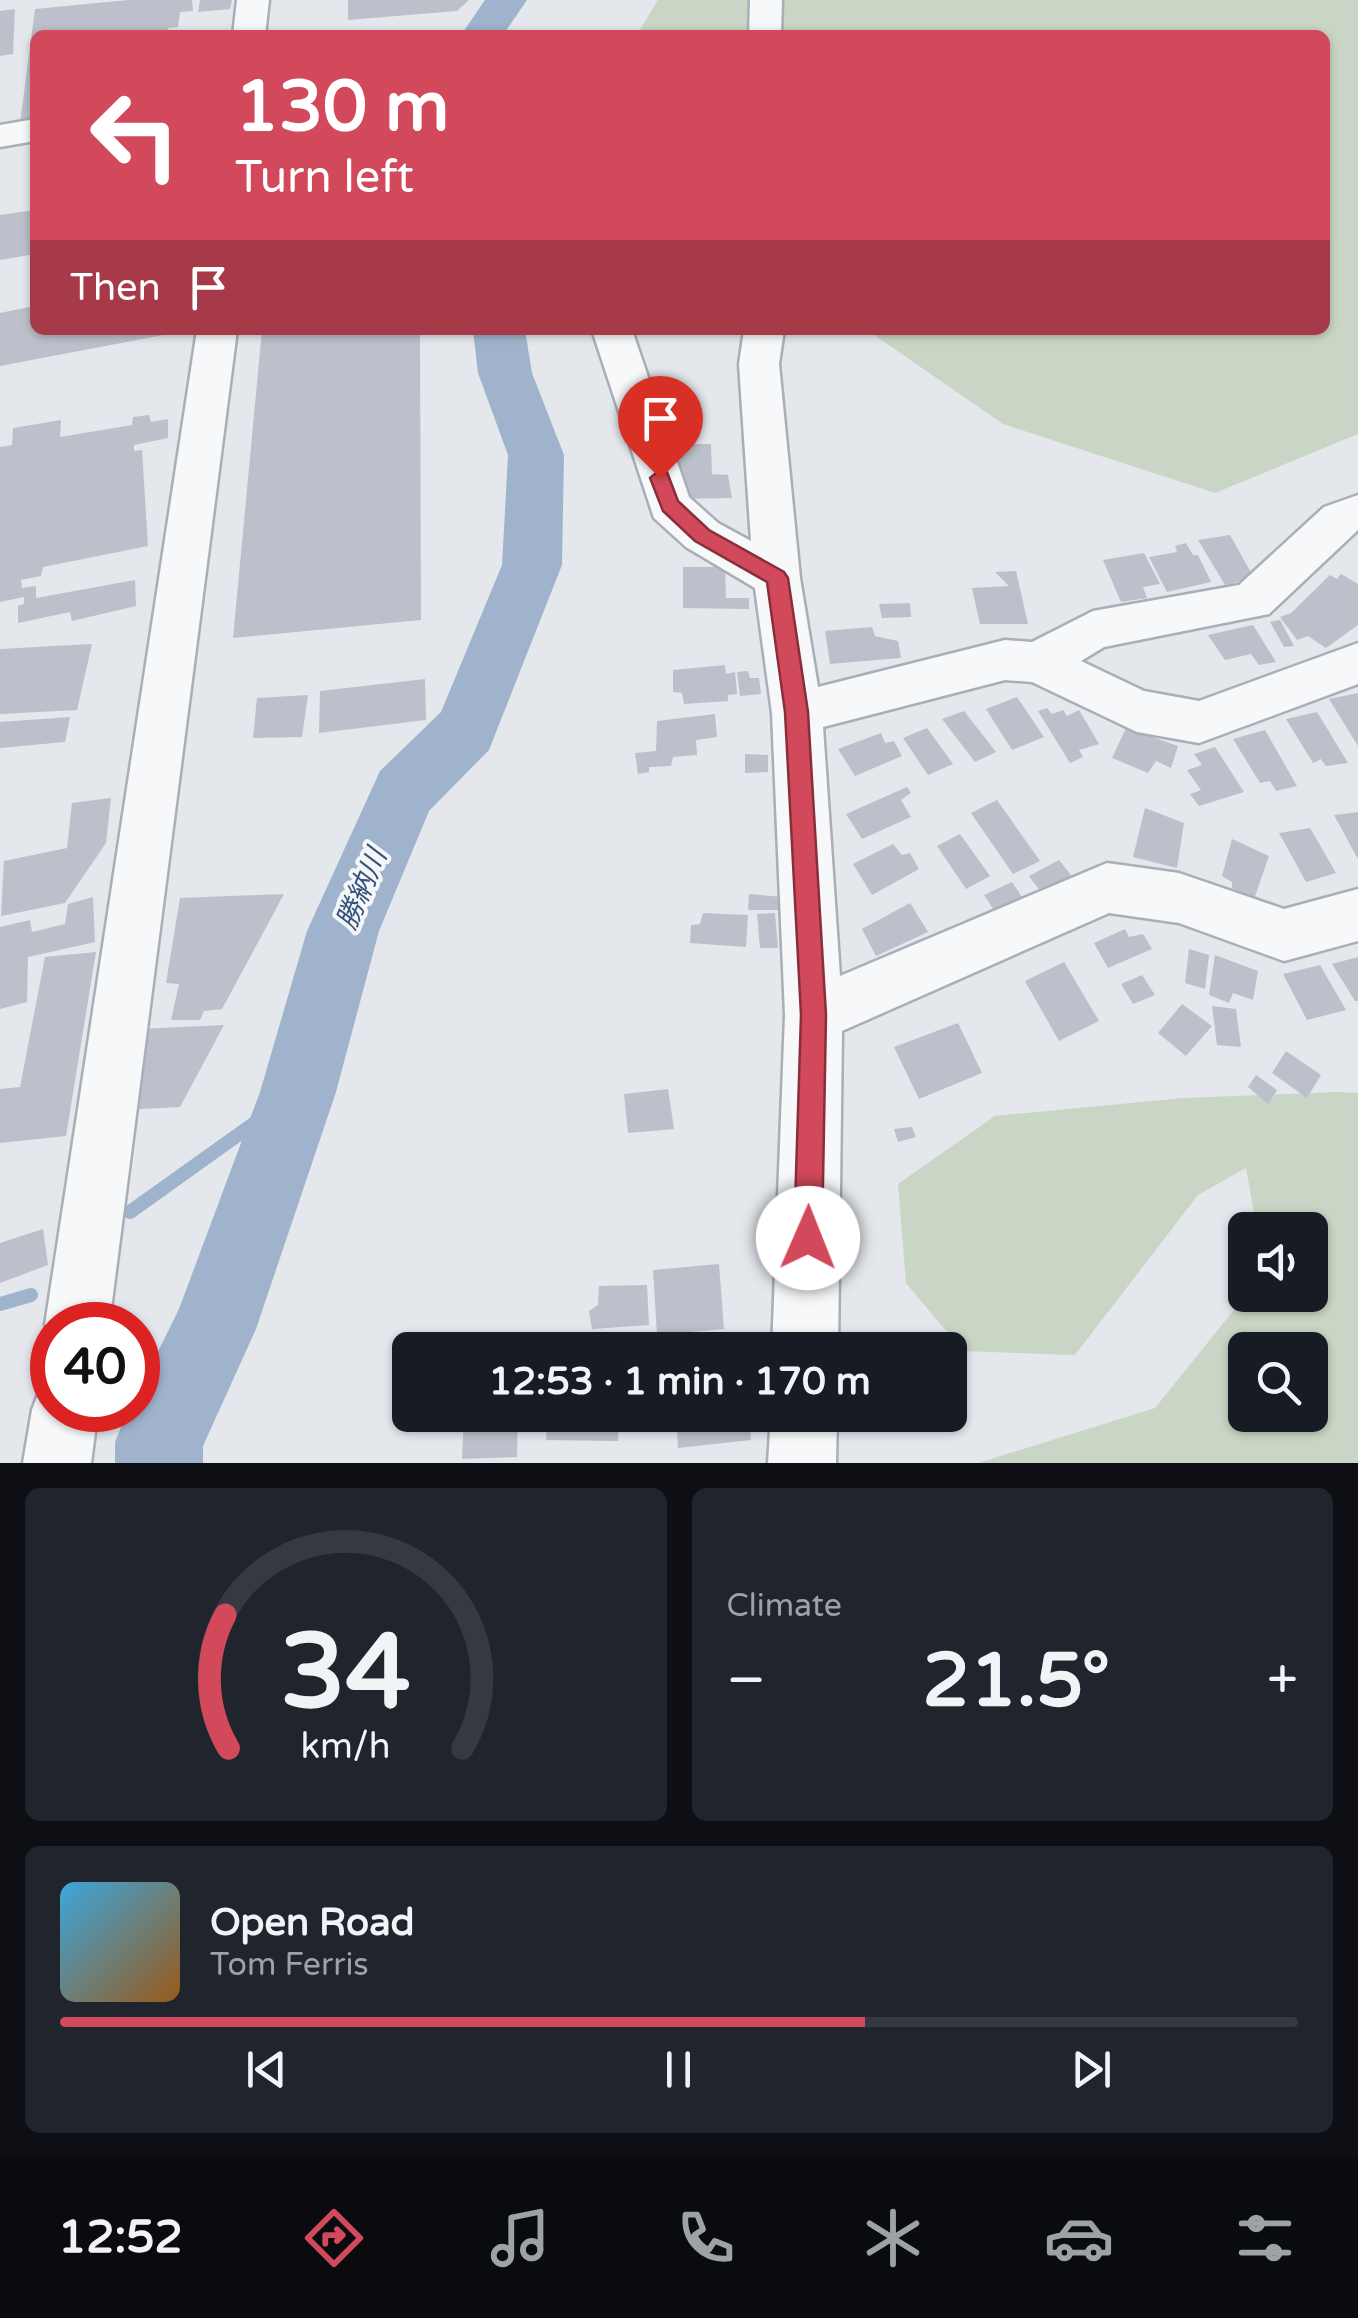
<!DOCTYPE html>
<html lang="en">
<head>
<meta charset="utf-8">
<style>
	:root { --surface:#171b24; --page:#20242c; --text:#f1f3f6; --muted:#9ea1a6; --line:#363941; --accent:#d1495b }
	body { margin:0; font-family:"Varela Round","Noto Sans JP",sans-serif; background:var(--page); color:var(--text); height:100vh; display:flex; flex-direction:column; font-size:38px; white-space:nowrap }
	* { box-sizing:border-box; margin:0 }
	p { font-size:32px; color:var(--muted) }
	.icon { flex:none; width:55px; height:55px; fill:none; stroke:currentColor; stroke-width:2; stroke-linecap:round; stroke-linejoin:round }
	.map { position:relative; height:1463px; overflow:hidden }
	.panel { display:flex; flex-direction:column; gap:25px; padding:25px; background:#0d0f14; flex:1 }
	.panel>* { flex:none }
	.hud { position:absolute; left:30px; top:30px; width:1300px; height:305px; border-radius:15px; box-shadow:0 2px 8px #0004; background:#d1495b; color:#fff; overflow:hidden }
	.fabs { position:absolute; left:1228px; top:1212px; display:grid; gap:20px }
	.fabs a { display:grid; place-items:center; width:100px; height:100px; border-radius:15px; background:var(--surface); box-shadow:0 2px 8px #0004; font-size:50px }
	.speed { position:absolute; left:30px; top:1302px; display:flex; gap:20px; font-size:50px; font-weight:700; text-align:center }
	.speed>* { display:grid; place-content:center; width:130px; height:130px; border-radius:50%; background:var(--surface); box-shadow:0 2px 8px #0004; line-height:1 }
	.speed .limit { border:15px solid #d22; background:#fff; color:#111 }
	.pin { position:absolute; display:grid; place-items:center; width:85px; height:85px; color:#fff; margin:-102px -42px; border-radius:50% 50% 50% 0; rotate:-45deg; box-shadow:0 0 10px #0007 }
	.pin .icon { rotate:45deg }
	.me { position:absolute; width:110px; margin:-55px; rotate:1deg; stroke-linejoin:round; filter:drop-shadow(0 0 8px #0008) }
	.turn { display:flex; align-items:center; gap:35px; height:210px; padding:0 40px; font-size:45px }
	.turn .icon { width:130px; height:130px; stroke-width:2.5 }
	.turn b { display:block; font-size:70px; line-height:85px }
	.then { display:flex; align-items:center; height:95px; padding:0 40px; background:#0003; gap:20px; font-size:38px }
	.big { font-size:75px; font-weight:700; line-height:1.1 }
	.panel .card { flex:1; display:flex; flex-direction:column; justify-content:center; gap:15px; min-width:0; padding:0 35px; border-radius:15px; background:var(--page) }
	.panel .dial { align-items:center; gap:0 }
	.dial svg { height:260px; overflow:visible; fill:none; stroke:var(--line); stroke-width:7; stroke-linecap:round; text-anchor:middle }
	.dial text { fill:var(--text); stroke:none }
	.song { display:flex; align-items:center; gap:30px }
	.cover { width:120px; height:120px; border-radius:15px; background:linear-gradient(135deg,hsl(200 70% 55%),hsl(30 70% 35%)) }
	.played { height:10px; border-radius:5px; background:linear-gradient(90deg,var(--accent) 65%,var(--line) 65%) }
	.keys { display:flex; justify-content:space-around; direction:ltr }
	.heat { display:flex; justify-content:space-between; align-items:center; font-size:55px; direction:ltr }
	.panel .tiles { flex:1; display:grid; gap:25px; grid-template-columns:1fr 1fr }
	.card:last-child { grid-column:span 2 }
	.trip { position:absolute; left:392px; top:1332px; width:575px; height:100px; border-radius:15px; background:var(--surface); box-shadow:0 2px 8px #0004; font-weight:700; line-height:100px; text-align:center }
	.dock { display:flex; height:160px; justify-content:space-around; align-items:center; background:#090b0e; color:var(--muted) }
	.dock .icon { width:70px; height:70px }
	.dock .active { color:var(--accent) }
	.dock b { font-size:45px; color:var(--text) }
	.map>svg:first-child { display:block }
</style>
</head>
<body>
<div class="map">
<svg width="1358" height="1463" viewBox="0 0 1358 1463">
	<rect width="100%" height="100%" fill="#e4e7ec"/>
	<g fill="#c9d6c5" fill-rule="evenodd">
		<polygon points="658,0 1358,0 1358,434 1215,493 1003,424 867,330 1325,330 1325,35 637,35"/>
		<path d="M1338 1092 1358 1093V1463H978L1155 1408 1246 1295H1310V1230H1257L1246 1168 1198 1195 1075 1355 963 1351 906 1283 898 1184 995 1116 1184 1098ZM1245 1350H1310V1415H1245Z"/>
	</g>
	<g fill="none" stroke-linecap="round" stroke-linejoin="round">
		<g stroke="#9fb4cc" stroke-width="14">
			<polyline points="130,1212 298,1092"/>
			<polyline points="0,1304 31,1295"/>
		</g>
		<g fill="#9fb4cc" fill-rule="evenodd">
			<polygon points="485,0 527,0 503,35 461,35"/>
			<polygon points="473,330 525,330 532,373 564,455 562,565 489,750 429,811 379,931 336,1092 256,1329 203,1446 203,1463 115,1463 115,1442 128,1410 138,1410 138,1392 179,1309 260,1092 307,931 380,771 441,712 502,565 508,455 478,373"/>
		</g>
	</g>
	<g fill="#bbc0ca">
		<polygon points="129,0 192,0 193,11 180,12 178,27 168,28 169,35 35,35 35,121 20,123 35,9"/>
		<polygon points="200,0 232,0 230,9 198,12"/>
		<polygon points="348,0 469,0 457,11 348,20"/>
		<polygon points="15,9 13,54 0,56 0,11"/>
		<polygon points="35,210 35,254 0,260 0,215"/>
		<polygon points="35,306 35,330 179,332 0,366 0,313"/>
		<polygon points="262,330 420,330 421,620 233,638"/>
		<polygon points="149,415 151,422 168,419 168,438 134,445 134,451 142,450 148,546 43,567 41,576 21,580 22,588 36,586 36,598 135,580 136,606 72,621 70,612 18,623 18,606 24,604 24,597 0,602 0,447 12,445 13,428 61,420 60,437 132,425 133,417"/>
		<polygon points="676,444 711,444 712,474 728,475 732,498 675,499"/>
		<polygon points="1230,535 1254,578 1225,585 1198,540"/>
		<polygon points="1186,543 1193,555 1198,555 1211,582 1167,592 1149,557 1177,552 1175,546"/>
		<polygon points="1144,553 1160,584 1143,587 1147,598 1121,602 1103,560"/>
		<polygon points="683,567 725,567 726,598 749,598 749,609 683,608"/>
		<polygon points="1016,571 1028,624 980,624 972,588 1009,586 995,572"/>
		<polygon points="1341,574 1358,584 1358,625 1326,648 1308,636 1297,640 1280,617 1291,613 1330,575 1337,579"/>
		<polygon points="910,603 911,617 882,618 879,604"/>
		<polygon points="1280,620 1294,646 1284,647 1270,622"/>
		<polygon points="1253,625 1276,662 1259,665 1251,654 1225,660 1208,635"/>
		<polygon points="872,627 875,636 898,641 901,658 830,664 825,631"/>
		<polygon points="92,644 77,710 0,714 0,649"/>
		<polygon points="725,665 726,674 735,672 737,694 728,695 728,701 684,704 682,693 673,692 673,670"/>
		<polygon points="748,671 750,678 759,678 761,694 740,696 737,672"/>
		<polygon points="425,679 426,720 319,733 320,691"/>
		<polygon points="1358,693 1358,746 1329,699"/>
		<polygon points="308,695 302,737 253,738 257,698"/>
		<polygon points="1017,697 1044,737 1012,750 986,709"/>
		<polygon points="1047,708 1052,714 1063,710 1067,716 1079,710 1099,744 1079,750 1083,757 1070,763 1038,711"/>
		<polygon points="964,711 996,752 975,762 942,719"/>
		<polygon points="1317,712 1348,763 1326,766 1321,759 1313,763 1286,719"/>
		<polygon points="715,714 717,737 696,740 697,755 673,757 671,766 649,767 649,772 638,774 635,753 656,751 657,721"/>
		<polygon points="70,717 65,742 0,748 0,722"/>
		<polygon points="927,728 953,764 928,775 903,738"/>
		<polygon points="1126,728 1178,746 1171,768 1156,761 1148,773 1112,758"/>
		<polygon points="1265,730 1297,786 1276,791 1270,781 1260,783 1233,739"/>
		<polygon points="881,733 885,743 894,741 902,756 855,776 838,749"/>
		<polygon points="1215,747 1244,792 1199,806 1190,794 1201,790 1187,770 1202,765 1194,754"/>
		<polygon points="745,754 768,755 768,772 745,773"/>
		<polygon points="907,787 911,793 901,800 911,817 862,839 846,814"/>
		<polygon points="111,798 106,843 65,903 1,916 4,861 67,848 72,803"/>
		<polygon points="997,800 1040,861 1013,874 971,813"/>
		<polygon points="1145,808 1184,823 1177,868 1133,857"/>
		<polygon points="1358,812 1358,859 1334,815"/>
		<polygon points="1310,828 1336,873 1306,882 1279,833"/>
		<polygon points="960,834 990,876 966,889 937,846"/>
		<polygon points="1232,839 1269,856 1254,899 1232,888 1232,882 1222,876"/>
		<polygon points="893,844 902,855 910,853 919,869 872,895 853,864"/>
		<polygon points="1059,860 1075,880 1044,896 1029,876"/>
		<polygon points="1012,882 1028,906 1000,919 984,895"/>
		<polygon points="284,894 222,1009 204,1011 200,1020 171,1020 179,984 166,983 180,898"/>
		<polygon points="749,894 783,897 783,910 748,910"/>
		<polygon points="93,897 95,942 28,957 27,1002 0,1009 0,927 30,920 32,932 65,924 68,904"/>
		<polygon points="910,903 928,932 876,956 862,929"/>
		<polygon points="703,913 748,915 746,947 690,943 691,925 700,924"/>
		<polygon points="775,913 778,948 760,948 757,914"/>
		<polygon points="1125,929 1129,937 1143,934 1152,949 1108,968 1094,943"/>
		<polygon points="1189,949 1209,955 1205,989 1185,983"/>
		<polygon points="96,952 66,1136 0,1143 0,1089 20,1087 45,957"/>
		<polygon points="1215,955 1258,971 1253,1000 1233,993 1229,1003 1209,995"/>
		<polygon points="1358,957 1358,1001 1355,1001 1332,964"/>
		<polygon points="1064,962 1099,1021 1059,1041 1025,981"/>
		<polygon points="1320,965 1346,1010 1307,1020 1283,974"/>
		<polygon points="1142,975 1155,995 1133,1004 1121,984"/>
		<polygon points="1182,1004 1212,1026 1186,1056 1158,1033"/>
		<polygon points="1212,1006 1236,1009 1241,1047 1217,1045"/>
		<polygon points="958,1023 982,1073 919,1099 894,1047"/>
		<polygon points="224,1025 180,1107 124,1110 139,1029"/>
		<polygon points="1286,1051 1321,1075 1307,1098 1272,1073"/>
		<polygon points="1256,1075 1277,1090 1268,1104 1248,1087"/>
		<polygon points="668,1089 674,1129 628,1133 624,1094"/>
		<polygon points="912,1127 916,1137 898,1142 894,1129"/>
		<polygon points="43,1229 48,1265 0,1283 0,1243"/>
		<polygon points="719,1264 724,1329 657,1335 653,1270"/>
		<polygon points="647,1285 649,1325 592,1329 589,1311 598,1305 599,1286"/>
		<polygon points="464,1415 518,1415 517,1457 462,1459"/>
		<polygon points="548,1415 619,1415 618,1441 546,1440"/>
		<polygon points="676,1415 749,1415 751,1440 678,1448"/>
	</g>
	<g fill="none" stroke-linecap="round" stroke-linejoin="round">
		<g stroke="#a9aeb7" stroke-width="5">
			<g id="minor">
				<polygon points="237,0 269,0 265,35 233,35"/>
				<polygon points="750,0 782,0 781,35 749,35"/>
				<polygon points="35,119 35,141 0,147 0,125"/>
				<polygon points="197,330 237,330 109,1325 52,1325 52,1344 45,1325"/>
				<polygon points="592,330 632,330 689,497 718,523 751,541 739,364 744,330 784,330 779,364 800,578 818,687 1005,640 1032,642 1093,611 1239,585 1324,507 1358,495 1358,530 1269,614 1104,647 1081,661 1144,691 1199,701 1358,643 1358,684 1199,743 1137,732 1032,682 1005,680 823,727 840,976 1107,863 1179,873 1284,909 1358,889 1358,941 1284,961 1179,923 1109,913 842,1031 838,1350 772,1350 785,1015 772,713 755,588 686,547 654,518"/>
				<polygon points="52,1382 52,1410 98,1410 91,1463 23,1463 32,1410 41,1386"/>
				<polygon points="771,1415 837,1415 836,1463 768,1463"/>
			</g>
		</g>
		<use href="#minor" fill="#f7f8fa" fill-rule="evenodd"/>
	</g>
	<polygon fill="#d1495b" stroke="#882f3b" stroke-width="2.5" points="660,470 667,472 678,501 709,530 784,572 788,578 808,712 826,1015 822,1238 818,1248 808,1252 798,1248 794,1238 801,1015 785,712 767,582 695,541 663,511 650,478"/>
	<g text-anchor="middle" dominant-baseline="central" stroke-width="8" stroke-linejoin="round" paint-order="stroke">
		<g font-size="28" font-style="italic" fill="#34527a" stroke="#f4f6f9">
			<text transform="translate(362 889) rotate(-67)">勝納川</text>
		</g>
	</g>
</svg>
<div class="fabs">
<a><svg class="icon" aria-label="sound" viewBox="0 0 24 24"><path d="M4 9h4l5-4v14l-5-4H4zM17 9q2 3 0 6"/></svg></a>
<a><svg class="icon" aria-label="search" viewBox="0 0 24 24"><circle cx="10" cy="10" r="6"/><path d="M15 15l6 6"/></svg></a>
</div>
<div class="speed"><div class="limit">40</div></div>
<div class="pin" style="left:660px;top:478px;background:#d93025"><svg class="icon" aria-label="arrive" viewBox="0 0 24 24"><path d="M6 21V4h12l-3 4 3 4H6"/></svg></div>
<svg class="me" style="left:808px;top:1238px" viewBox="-20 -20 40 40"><circle r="19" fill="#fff"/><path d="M0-13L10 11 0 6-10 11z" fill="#d1495b"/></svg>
<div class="trip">12:53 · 1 min · 170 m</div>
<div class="hud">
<div class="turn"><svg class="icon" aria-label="left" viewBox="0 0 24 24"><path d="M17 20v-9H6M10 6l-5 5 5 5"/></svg><div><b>130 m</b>Turn left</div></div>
<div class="then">Then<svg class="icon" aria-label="arrive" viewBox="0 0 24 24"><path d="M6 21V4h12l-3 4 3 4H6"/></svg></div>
</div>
</div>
<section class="panel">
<div class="tiles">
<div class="card dial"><svg viewBox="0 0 100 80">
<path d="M14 69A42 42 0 1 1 86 69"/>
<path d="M14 69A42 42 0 0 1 13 28" stroke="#d1495b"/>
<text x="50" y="56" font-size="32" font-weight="700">34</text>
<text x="50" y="72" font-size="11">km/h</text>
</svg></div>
<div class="card"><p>Climate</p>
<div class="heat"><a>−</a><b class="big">21.5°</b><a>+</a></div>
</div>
<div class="card">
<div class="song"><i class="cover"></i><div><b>Open Road</b><p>Tom Ferris</p></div></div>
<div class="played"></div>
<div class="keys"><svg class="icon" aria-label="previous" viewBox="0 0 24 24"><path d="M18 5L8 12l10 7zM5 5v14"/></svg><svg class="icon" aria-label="pause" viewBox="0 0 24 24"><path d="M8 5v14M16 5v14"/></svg><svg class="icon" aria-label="next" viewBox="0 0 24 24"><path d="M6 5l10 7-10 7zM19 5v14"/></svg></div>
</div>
</div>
</section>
<nav class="dock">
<b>12:52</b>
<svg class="icon active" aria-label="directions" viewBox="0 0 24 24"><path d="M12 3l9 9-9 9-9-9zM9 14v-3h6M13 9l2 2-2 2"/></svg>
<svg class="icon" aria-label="music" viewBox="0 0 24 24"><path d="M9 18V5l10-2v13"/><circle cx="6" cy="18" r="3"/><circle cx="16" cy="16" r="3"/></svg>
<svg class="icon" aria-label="phone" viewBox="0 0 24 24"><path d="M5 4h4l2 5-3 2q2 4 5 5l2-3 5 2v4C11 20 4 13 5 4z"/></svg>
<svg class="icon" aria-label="climate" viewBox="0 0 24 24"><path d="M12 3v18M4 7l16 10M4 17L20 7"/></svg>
<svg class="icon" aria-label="car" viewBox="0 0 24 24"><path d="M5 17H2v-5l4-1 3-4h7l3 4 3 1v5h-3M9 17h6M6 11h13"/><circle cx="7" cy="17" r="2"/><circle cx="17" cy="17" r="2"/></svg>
<svg class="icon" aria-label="filters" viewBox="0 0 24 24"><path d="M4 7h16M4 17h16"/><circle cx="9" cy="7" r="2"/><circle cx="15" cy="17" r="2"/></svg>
</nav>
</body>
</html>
